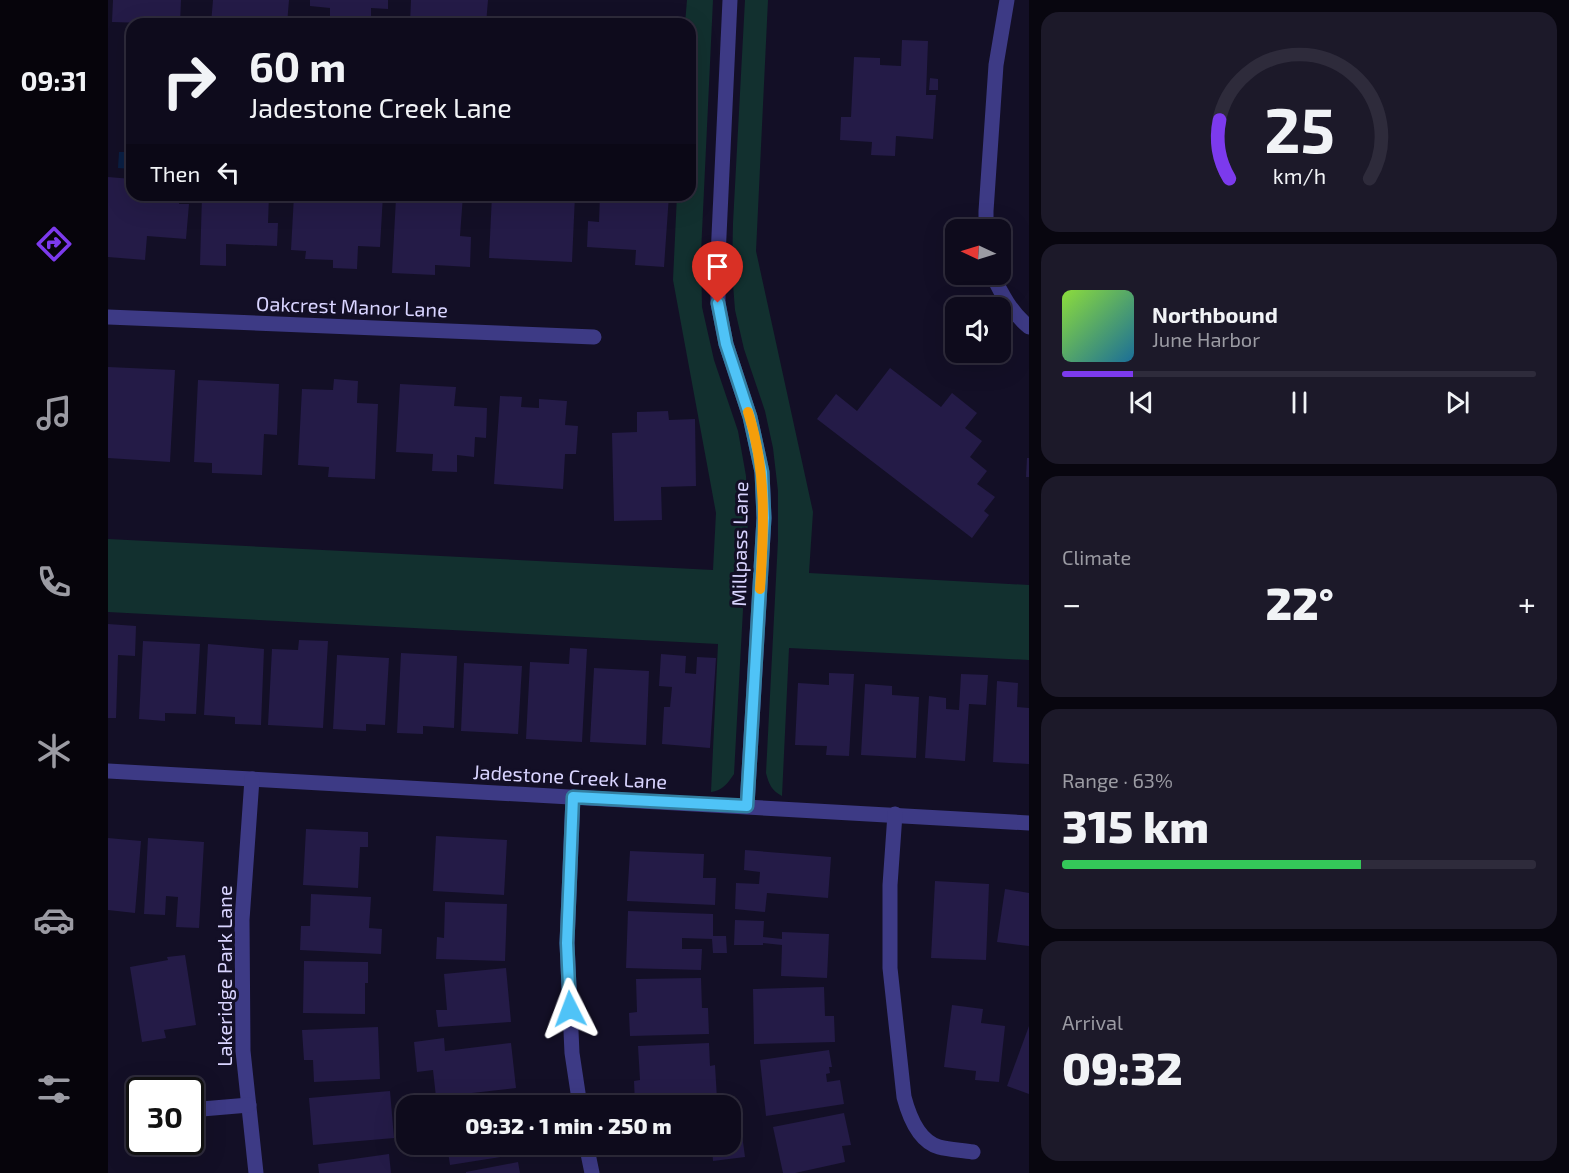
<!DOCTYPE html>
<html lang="en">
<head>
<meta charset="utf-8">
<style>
	:root { --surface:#0e0b1c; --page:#1c1929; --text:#f1f3f6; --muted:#9b9ba3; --line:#2e2b3b; --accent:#7c3aed }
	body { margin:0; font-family:"Exo 2",sans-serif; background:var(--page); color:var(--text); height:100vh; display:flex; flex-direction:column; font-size:22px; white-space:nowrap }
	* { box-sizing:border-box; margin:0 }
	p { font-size:20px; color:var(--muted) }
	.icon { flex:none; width:33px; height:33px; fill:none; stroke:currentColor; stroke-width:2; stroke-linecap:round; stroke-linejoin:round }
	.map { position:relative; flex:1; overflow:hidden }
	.details { display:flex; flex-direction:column; gap:12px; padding:12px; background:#08060f; width:540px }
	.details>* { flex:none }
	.banner { position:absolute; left:18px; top:18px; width:570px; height:183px; border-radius:18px; box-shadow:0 6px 24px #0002,0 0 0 2px var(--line); background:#0e0b1c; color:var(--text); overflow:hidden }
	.needle { width:39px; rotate:274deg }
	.controls { position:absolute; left:837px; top:219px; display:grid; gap:12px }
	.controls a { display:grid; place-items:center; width:66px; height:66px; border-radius:12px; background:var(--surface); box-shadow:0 6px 24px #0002,0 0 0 2px var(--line); font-size:30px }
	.speed { position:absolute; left:18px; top:1077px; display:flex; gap:12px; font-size:30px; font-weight:700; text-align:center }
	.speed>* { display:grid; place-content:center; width:78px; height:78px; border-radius:50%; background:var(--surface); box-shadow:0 6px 24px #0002,0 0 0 2px var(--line); line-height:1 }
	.speed .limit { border:3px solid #111; border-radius:9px; background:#fff; color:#111 }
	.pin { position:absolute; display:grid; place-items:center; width:51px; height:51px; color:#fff; margin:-62px -26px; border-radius:50% 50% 50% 0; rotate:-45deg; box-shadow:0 0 6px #0007 }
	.pin .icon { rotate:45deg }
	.me { position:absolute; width:66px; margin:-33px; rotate:357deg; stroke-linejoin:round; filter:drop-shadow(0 0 4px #0008) }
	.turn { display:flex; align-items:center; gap:21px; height:126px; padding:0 24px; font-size:27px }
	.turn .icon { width:78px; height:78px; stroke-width:2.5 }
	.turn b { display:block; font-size:42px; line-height:51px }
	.then { display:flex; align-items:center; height:57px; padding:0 24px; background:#0003; gap:12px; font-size:22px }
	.big { font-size:45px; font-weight:800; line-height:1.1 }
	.details .widget { flex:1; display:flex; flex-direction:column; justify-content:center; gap:9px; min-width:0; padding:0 21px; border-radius:18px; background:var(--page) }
	.details .dial { align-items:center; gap:0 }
	.dial svg { height:156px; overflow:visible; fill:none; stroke:var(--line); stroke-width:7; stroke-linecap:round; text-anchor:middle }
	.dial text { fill:var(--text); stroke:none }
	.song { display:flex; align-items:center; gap:18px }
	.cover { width:72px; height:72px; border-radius:9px; background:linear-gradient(135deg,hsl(90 70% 55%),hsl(200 70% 35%)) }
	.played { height:6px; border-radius:3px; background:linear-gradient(90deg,var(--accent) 15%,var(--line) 15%) }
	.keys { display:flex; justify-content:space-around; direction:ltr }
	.heat { display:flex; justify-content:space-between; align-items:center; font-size:33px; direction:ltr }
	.charge { height:9px; border-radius:4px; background:linear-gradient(90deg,#34c759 63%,var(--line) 0) }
	.trip { position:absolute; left:288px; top:1095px; width:345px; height:60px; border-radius:18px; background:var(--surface); box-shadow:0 6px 24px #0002,0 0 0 2px var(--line); font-weight:800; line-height:60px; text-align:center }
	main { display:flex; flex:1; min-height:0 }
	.tabs { display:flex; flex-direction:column; width:108px; justify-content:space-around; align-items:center; background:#06040b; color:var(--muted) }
	.tabs .icon { width:42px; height:42px }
	.tabs .selected { color:var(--accent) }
	.tabs b { font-size:27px; color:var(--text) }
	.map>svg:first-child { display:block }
</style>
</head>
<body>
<main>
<nav class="tabs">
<b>09:31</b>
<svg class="icon selected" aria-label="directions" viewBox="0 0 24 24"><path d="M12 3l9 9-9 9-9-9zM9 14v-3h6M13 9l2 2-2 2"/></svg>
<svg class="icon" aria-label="music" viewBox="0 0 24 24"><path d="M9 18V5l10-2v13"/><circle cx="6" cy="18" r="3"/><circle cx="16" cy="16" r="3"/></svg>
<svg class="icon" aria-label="phone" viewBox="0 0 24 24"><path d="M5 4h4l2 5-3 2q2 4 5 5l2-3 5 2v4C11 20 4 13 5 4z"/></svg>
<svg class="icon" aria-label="climate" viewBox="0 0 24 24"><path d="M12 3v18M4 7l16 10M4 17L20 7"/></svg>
<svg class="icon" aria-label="car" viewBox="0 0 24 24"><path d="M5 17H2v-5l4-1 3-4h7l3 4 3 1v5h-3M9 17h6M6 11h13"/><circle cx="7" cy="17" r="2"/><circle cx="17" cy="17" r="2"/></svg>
<svg class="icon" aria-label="filters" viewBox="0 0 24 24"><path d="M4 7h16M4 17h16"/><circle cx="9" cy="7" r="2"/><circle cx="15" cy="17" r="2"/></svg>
</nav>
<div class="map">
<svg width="921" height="1173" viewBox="0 0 921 1173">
	<rect width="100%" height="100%" fill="#130f26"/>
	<g fill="#12302f">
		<path d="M579 0H605L593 253 594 307 606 360 630 431 638 476 640 518 626 774C620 783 614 791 603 792L610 644 0 612V539L605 570 608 513 565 280 569 195H582V24H577Z"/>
		<path d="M637 0H660L648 251 705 512 701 573 921 585V660L681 648 674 796C663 790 661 784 658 773L670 540V491L665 448 657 411 636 349 627 310 624 271 625 223Z"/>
	</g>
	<polygon fill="#0a1f44" points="11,152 24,152 24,169 10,168"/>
	<g fill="#241b47">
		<polygon points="5,0 73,0 72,24 4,22"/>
		<polygon points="105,0 181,0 179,24 103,24"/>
		<polygon points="202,0 280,0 280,9 263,8 263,19 222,17 222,8 202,6"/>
		<polygon points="303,0 380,0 378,24 302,24"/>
		<polygon points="794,40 820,41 818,95 828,95 825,139 788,136 787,156 763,155 764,142 732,140 733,117 743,117 746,57 772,58 772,65 793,66"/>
		<polygon points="822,78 830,79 830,90 821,90"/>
		<polygon points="0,177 24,179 24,195 72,195 71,204 81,204 78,239 39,236 37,260 0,257"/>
		<polygon points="94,195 161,195 160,223 170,223 169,246 118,244 118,266 92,265"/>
		<polygon points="186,195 275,195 272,247 250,246 249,269 225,268 225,260 197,259 198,251 183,250"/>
		<polygon points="328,195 355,195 352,236 363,237 362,267 327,265 327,275 284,273 288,198 328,200"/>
		<polygon points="384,195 467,195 464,262 381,258"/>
		<polygon points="492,195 561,195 556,267 527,265 528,250 479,247 480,221 491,222"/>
		<polygon points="0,367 67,370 62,462 0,458"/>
		<polygon points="782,368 833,407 844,393 869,413 857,428 874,441 862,457 879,471 869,484 887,497 876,511 881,515 864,538 709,419 728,394 749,411"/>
		<polygon points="226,379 250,381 249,403 270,404 267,479 220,477 221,467 190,465 194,389 225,390"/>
		<polygon points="90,380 171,384 169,435 156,434 154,475 104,473 104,463 86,462"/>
		<polygon points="292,384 348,387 346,406 379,408 378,438 367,437 366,457 349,455 349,472 324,471 325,454 288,452"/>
		<polygon points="392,396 414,397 413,407 431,408 431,399 459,401 457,425 470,426 468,454 457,454 455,489 386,484"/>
		<polygon points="560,411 561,420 587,419 588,486 553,487 554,520 506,521 504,433 529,432 529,412"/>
		<polygon points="919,458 921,458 921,477 918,477"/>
		<polygon points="0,624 28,626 27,656 10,655 8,718 0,718"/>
		<polygon points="191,640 220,641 215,728 160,725 164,649 190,650"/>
		<polygon points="35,641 92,644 88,714 57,713 57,721 31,719"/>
		<polygon points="100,644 156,649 153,725 127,724 127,717 96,715"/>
		<polygon points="462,648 479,649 474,742 418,739 422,662 461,664"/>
		<polygon points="293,653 349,656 346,728 315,726 315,734 289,733"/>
		<polygon points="553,654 578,656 577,673 588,674 589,657 608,658 602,748 554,744 556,707 562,707 564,687 551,686"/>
		<polygon points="229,655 281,658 277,725 258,724 258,731 225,729"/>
		<polygon points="356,663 414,666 410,734 353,731"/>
		<polygon points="486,668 541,671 538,745 482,742"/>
		<polygon points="721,673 746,674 741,756 718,755 719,746 687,745 690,683 721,685"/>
		<polygon points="853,674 880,675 878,705 861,704 857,761 817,758 821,696 838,698 838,709 851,710"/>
		<polygon points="889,681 910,683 909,707 921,708 921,764 885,762"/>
		<polygon points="757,684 784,686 784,695 811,697 808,758 753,755"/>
		<polygon points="198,829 260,832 260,847 252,847 250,888 195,885"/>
		<polygon points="328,836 399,840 396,895 325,891"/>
		<polygon points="0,838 33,841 27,913 0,910"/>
		<polygon points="40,838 96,842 91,928 68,927 70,897 58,896 57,915 36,914"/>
		<polygon points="637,850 723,857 720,898 659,893 657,912 627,909 628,883 651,884 652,872 636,870"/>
		<polygon points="522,851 596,854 595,878 608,878 607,905 519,901"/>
		<polygon points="827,881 881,884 878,960 823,958"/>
		<polygon points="897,889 921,893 921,946 889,942"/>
		<polygon points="203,894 263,897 261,928 274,929 273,954 192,950 193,926 202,926"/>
		<polygon points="337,902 399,904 397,961 328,959 329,937 336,938"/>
		<polygon points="520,911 605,914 605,936 618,936 619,953 605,953 604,939 574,938 574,949 594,949 593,970 518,968"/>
		<polygon points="627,920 656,921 655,937 674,939 674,932 721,934 719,978 673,976 674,945 655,943 655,945 626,945"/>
		<polygon points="77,955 88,1025 56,1030 58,1038 34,1042 22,967 60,960 59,957"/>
		<polygon points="196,961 260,962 260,983 257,983 257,1014 195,1013"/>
		<polygon points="398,968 403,1022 330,1027 328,1010 339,1010 336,974"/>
		<polygon points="593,978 594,1008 600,1008 601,1034 522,1036 521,1013 529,1012 528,979"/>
		<polygon points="716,987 717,1016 726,1016 727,1042 646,1044 645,989"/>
		<polygon points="844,1005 875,1009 873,1023 897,1026 891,1082 867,1080 868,1071 836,1067"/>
		<polygon points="921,1026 921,1094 899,1086"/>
		<polygon points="270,1027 272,1079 206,1082 205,1060 196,1060 194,1030"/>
		<polygon points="336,1038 337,1051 403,1043 408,1088 328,1097 325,1070 309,1072 306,1042"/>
		<polygon points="601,1043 602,1066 607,1065 609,1099 527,1104 526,1081 532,1080 530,1046"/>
		<polygon points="721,1050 724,1067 721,1067 722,1073 718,1074 719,1082 732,1080 736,1104 658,1116 652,1060"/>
		<polygon points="282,1091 286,1138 205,1145 201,1098"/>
		<polygon points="736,1113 743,1145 734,1146 737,1162 687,1173 675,1173 665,1127"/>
		<polygon points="633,1127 637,1157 605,1161 604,1148 538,1155 536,1144 622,1144 622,1128"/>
		<polygon points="340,1144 416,1144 417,1153 342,1165 339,1145"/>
		<polygon points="281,1154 283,1173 211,1173 210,1164"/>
		<polygon points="410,1162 412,1173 358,1173 358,1172"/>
	</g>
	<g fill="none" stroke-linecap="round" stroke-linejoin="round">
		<g stroke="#3d3a85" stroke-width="15">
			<polyline points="622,0 610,257 610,303 618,344 642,417 654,472 656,518 639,806"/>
			<polyline points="878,230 878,211 888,65 899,0"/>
			<path d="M884 274C894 295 903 312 921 327"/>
			<polyline points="0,317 486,337"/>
			<polyline points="0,771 921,823"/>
			<polyline points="144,779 134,920 135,1051 148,1173"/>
			<polyline points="465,797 459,943 464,1053 472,1106"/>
			<path d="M787 814 782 885V968L796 1097C801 1116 810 1141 831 1147 842 1150 854 1150 865 1152"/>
			<polyline points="82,1110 141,1105"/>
			<polyline points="478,1144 484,1173"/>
		</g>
	</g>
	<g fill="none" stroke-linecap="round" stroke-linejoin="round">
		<g stroke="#337fa1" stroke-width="15">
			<polyline id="route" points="462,1009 459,943 465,797 639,806 656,518 654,472 642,417 618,344 610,303"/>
		</g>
		<use href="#route" stroke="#4fc3f7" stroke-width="10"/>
		<path stroke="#f59e0b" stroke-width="10" d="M640 412C659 470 656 529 652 589"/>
	</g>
	<g text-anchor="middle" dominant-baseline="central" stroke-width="6" stroke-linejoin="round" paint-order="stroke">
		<g font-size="20" fill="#d9d4ff" stroke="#130f26">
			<text transform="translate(244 306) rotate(2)">Oakcrest Manor Lane</text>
			<text transform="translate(631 544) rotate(-89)">Millpass Lane</text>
			<text transform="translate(462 776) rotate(3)">Jadestone Creek Lane</text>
			<text transform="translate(116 976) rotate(-90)">Lakeridge Park Lane</text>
		</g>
	</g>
</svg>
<div class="controls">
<a><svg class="needle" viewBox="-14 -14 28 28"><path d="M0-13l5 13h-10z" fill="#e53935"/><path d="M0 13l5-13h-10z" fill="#9b9ba3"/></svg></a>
<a><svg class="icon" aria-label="sound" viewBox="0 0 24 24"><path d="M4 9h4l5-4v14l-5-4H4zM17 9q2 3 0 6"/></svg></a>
</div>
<div class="speed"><div class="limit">30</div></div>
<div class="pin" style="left:610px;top:303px;background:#d93025"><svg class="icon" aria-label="arrive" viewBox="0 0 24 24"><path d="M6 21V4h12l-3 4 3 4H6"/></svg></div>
<svg class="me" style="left:462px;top:1009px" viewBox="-20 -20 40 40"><path d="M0-17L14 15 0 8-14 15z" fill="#4fc3f7" stroke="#fff" stroke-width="4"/></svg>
<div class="trip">09:32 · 1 min · 250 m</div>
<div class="banner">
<div class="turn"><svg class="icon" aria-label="right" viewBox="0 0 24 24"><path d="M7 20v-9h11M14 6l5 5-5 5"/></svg><div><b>60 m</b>Jadestone Creek Lane</div></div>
<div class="then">Then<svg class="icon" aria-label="left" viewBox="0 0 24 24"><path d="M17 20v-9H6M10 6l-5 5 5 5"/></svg></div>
</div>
</div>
<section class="details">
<div class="widget dial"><svg viewBox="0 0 100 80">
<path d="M14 69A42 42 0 1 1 86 69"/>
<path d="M14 69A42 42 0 0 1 9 39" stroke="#7c3aed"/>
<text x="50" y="56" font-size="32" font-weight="700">25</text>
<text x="50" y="72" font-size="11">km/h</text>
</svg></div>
<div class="widget">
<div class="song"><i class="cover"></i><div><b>Northbound</b><p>June Harbor</p></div></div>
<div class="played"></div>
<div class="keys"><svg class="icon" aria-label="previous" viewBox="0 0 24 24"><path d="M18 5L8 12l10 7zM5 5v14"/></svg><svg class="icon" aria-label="pause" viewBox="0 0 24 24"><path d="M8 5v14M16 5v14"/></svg><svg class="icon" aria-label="next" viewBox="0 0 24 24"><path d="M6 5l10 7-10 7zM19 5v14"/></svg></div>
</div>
<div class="widget"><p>Climate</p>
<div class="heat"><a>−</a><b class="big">22°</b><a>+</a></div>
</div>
<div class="widget"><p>Range · 63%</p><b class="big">315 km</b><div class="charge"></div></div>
<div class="widget"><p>Arrival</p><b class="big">09:32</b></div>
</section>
</main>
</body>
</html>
